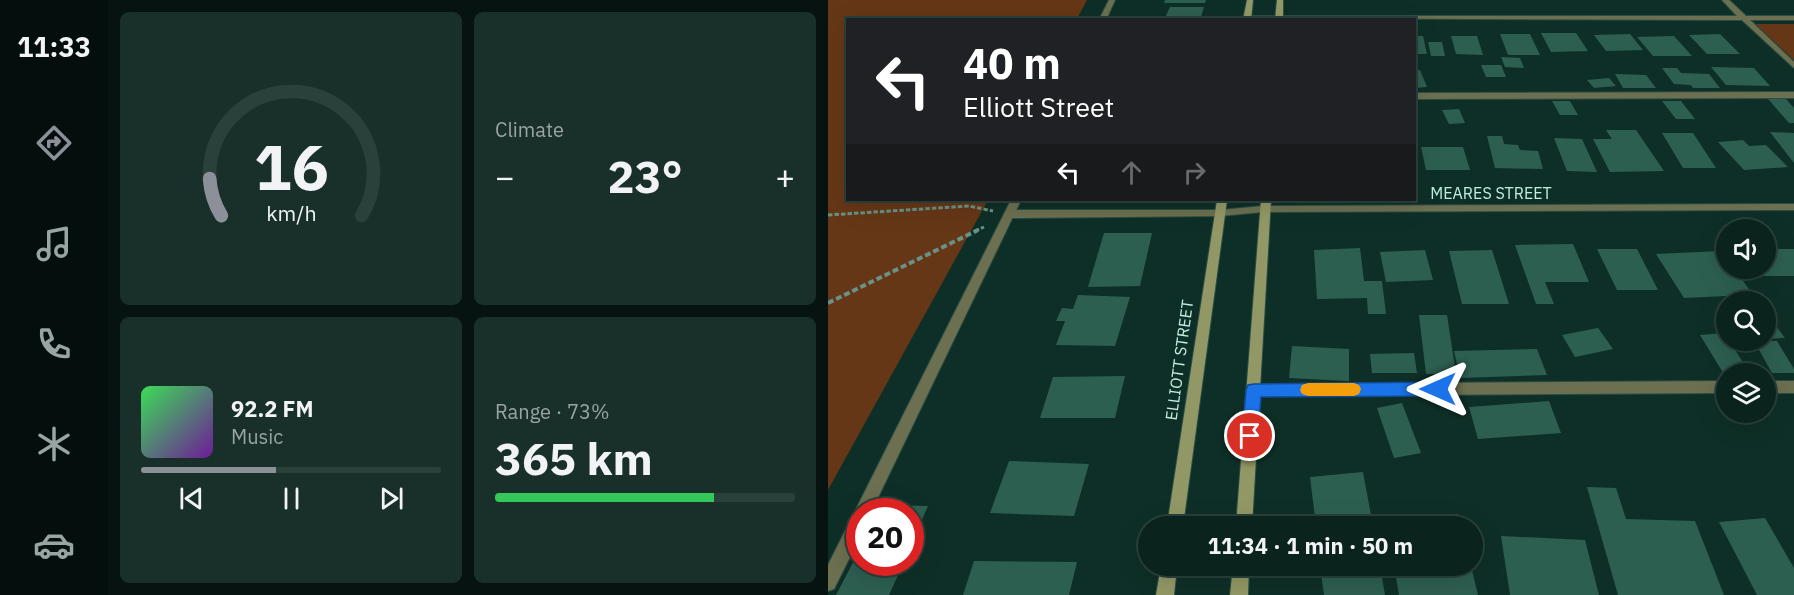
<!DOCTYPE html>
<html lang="en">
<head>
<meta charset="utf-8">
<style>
	:root { --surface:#0a231d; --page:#182f2a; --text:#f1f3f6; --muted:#99a4a4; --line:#2a403b; --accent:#8c9099 }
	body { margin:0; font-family:"IBM Plex Sans",sans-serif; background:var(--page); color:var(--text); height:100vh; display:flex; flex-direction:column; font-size:22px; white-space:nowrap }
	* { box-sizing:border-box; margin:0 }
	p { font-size:20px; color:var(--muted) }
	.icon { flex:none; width:33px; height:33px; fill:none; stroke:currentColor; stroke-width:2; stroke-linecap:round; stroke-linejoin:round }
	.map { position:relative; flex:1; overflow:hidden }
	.sheet { display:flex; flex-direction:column; gap:12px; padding:12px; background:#061310; width:720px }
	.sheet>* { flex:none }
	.top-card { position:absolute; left:18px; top:18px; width:570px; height:183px; border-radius:0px; box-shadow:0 6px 24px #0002,0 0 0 2px var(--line); background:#202124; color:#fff; overflow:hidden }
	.tools { position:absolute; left:888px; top:219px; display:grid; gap:12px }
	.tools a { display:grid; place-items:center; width:60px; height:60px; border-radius:50%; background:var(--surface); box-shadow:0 6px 24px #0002,0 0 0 2px var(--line); font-size:30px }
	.speed { position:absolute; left:18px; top:498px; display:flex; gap:12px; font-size:30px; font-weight:700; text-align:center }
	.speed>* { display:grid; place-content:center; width:78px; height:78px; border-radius:50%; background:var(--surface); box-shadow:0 6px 24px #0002,0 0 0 2px var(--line); line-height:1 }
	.speed .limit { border:9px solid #d22; background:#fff; color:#111 }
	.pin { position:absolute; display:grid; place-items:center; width:51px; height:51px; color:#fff; margin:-26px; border:3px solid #fff; border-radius:50%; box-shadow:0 2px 6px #0007 }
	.me { position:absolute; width:66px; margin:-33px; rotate:270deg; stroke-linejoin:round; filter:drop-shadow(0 0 4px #0008) }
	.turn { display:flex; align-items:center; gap:21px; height:126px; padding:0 18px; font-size:27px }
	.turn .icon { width:78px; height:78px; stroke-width:2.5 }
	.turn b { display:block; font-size:42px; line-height:51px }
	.lanes { display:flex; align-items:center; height:57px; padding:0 18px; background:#0003; justify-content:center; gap:30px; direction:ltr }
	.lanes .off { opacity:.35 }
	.big { font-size:45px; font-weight:800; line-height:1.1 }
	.sheet .widget { flex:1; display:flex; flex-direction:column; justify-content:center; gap:9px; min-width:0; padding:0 21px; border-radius:9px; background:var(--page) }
	.sheet .dial { align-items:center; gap:0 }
	.dial svg { height:156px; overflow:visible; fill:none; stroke:var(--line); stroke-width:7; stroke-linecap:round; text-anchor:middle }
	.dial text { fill:var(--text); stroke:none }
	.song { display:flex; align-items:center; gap:18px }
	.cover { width:72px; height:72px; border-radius:9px; background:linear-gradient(135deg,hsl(130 70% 55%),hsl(280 70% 35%)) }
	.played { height:6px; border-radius:3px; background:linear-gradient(90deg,var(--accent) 45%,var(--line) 45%) }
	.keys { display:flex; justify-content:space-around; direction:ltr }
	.heat { display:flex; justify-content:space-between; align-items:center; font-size:33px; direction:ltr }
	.charge { height:9px; border-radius:4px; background:linear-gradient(90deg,#34c759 73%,var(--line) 0) }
	.sheet .tiles { flex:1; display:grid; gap:12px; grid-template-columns:repeat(2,1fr) }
	.trip { position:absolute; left:310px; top:516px; width:345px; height:60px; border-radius:30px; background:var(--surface); box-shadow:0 6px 24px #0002,0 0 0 2px var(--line); font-weight:800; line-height:60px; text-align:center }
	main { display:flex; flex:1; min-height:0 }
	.tabs { display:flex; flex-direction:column; width:108px; justify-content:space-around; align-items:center; background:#040e0c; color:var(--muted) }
	.tabs .icon { width:42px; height:42px }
	.tabs .current { color:var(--accent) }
	.tabs b { font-size:27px; color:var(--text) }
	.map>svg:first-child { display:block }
</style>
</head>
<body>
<main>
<nav class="tabs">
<b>11:33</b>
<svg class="icon current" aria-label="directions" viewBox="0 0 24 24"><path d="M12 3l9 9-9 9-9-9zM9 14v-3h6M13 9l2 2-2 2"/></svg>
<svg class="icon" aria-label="music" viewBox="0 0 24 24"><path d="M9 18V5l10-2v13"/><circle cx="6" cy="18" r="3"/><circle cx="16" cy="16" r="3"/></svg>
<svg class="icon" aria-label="phone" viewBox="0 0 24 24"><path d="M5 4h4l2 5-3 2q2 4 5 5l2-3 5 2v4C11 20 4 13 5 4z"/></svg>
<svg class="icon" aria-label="climate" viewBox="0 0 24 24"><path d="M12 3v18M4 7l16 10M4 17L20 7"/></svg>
<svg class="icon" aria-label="car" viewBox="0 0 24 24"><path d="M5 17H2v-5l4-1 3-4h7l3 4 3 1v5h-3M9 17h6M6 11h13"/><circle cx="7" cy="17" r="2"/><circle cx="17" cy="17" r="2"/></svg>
</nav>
<section class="sheet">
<div class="tiles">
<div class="widget dial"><svg viewBox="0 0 100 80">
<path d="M14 69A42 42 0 1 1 86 69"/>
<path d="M14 69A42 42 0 0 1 8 50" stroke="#8c9099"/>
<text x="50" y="56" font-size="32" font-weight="700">16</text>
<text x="50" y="72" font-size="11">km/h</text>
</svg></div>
<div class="widget"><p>Climate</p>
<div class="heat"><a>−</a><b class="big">23°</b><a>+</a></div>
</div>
<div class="widget">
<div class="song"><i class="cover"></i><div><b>92.2 FM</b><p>Music</p></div></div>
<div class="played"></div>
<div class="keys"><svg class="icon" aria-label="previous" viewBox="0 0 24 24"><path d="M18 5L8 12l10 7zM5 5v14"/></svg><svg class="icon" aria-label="pause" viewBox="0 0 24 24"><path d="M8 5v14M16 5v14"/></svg><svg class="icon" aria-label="next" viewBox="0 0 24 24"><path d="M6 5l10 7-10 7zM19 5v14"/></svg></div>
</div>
<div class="widget"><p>Range · 73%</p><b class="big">365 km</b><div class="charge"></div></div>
</div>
</section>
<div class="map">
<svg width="966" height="595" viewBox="0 0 966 595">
	<rect width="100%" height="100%" fill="#0e2f27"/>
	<g fill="#653716">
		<polygon points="0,0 259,0 249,19 20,20 20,200 160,200 0,490"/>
		<polygon points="927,24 966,24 966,60"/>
	</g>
	<g fill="#2d5f51">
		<polygon points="337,0 378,0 377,3 336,3"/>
		<polygon points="342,7 376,7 372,20 336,20"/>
		<polygon points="713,33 748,33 760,51 723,52"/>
		<polygon points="672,34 702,34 712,55 680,55"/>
		<polygon points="802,34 815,50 778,51 766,35"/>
		<polygon points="892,34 912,54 879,54 861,35"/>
		<polygon points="586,36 595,36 599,54 586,54"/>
		<polygon points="623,36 649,36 655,55 628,54"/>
		<polygon points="846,36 864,56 825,56 809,37"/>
		<polygon points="600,42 614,42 617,56 603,56"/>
		<polygon points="673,57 692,58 696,68 677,67"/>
		<polygon points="653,65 673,65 678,77 658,77"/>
		<polygon points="883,67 926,68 942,86 898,85"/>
		<polygon points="834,68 849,68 853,73 881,74 892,88 865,88 863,85 846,84"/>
		<polygon points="586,70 592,70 599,87 586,88"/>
		<polygon points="787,74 818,75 828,88 795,88"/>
		<polygon points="781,78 788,86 766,88 759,80"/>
		<polygon points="940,99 958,99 966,108 966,123 961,123"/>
		<polygon points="724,101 742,101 750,115 732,115"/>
		<polygon points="834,101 853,101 867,119 848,119"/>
		<polygon points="631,109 637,123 621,124 614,110"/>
		<polygon points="778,130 808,130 836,171 782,172 765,139 784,139"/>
		<polygon points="942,132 966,133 966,163"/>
		<polygon points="834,133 865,133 888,168 855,168"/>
		<polygon points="659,136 674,136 676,144 690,145 692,150 710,151 715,169 667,168"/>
		<polygon points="726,138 754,139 769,172 739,171"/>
		<polygon points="915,140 921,146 938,145 960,167 916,170 890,142"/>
		<polygon points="593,147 635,147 642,170 598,170"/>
		<polygon points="276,233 324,233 312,286 260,287"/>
		<polygon points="745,244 761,282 717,282 726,304 708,304 687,245"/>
		<polygon points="532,248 536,281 554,281 558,314 540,314 539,298 489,299 486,250"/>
		<polygon points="769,249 809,249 830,290 789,290"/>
		<polygon points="938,249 966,249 966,276 924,276 919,268 938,268"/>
		<polygon points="597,250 605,280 558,282 552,252"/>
		<polygon points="664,250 681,304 634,304 621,251"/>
		<polygon points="893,251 898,258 898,268 906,268 930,302 902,302 898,296 856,298 828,254"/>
		<polygon points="250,295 302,297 287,346 228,345 237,321 228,321 234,308 245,309"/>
		<polygon points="938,312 957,338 938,339"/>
		<polygon points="591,315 619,315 628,374 598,374"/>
		<polygon points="770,328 785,349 747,357 734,335"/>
		<polygon points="897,333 898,340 901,340 922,374 898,374 897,376 872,335"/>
		<polygon points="926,341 949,341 966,369 966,373 944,373"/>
		<polygon points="464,346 521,349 521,381 461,378"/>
		<polygon points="709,349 719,375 632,378 626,351"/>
		<polygon points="586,353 589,373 544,373 542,354"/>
		<polygon points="297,376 287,418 212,418 225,377"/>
		<polygon points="721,401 733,433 650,439 641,407"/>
		<polygon points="574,403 593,453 566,458 549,408"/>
		<polygon points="181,461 261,464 246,516 162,513"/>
		<polygon points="535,472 545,526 488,526 482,477"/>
		<polygon points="759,487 788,488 798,519 867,521 896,595 790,595"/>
		<polygon points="53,505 100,506 82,547 82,512 50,512"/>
		<polygon points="630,514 633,526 585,526 584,518"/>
		<polygon points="937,518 966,568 966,595 929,595 891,522"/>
		<polygon points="673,536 757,540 771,595 682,595"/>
		<polygon points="32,549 32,562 76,562 61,595 8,595"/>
		<polygon points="146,561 249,562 241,595 135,595"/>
		<polygon points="492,566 552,566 557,595 496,595"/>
		<polygon points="566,566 643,566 650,595 571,595"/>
	</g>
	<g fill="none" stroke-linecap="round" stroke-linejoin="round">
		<g stroke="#2a4e45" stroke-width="2">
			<g id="lane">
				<polygon points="281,0 287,0 278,20 271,20"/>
				<polygon points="966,92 966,98 586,99 586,93"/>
				<polygon points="183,200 193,200 43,512 32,512 32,537 6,589 0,591 0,565"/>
				<polygon points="898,381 898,393 425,396 420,394 418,390 420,386 425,384"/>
				<rect x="938" y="381" width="28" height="12"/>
			</g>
		</g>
		<g stroke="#2a4e45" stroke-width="2">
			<g id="street">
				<polygon points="894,0 901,0 918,16 966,16 966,20 922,20 966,62 966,68 914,20 415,18 419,16 909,16"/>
				<polygon points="966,204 966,210 435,212 392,216 181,218 176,214 181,210 392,210 435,206"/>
			</g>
		</g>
		<g stroke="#2a4e45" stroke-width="2">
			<g id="secondary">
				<polygon points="419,0 425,0 423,20 415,20"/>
				<polygon points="449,0 455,0 455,20 447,20"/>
				<polygon points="389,200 399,200 355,526 339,526"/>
				<polygon points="433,200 443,200 424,526 408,526"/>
				<polygon points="333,566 349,566 346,595 328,595"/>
				<polygon points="405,566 421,566 420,595 402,595"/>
			</g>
		</g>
		<g stroke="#699185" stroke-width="3" stroke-dasharray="4.5 2" stroke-linecap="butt">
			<polyline points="0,215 141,206 165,211"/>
			<polyline points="147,231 156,227"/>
		</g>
		<polyline stroke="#699185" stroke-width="4" stroke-dasharray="6 3" stroke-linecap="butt" points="0,303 150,230"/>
		<use href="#lane" fill="#6c7050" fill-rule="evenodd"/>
		<use href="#street" fill="#6c7050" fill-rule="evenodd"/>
		<use href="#secondary" fill="#929865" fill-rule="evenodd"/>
	</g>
	<polygon fill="#1a73e8" stroke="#114b97" stroke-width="1.5" points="610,382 615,384 617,389 615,394 610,396 433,397 430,436 428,441 422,443 416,441 414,436 418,390 420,385 426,384"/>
	<polygon fill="#f59e0b" points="480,383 526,383 531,385 533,389 531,394 526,396 480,396 474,394 472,390 474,385"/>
	<g text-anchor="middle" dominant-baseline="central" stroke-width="6" stroke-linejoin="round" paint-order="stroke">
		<g font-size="16" fill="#c0efe0" stroke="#0e2f27">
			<text x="663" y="193">MEARES STREET</text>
			<text transform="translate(351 360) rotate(-82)">ELLIOTT STREET</text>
		</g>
	</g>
</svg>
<div class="tools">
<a><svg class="icon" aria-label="sound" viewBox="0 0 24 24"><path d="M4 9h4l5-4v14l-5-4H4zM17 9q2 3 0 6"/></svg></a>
<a><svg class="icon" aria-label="search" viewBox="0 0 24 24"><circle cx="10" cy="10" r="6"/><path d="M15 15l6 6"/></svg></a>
<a><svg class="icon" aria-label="layers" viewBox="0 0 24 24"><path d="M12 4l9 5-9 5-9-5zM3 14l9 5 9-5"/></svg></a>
</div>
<div class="speed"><div class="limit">20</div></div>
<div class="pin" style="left:422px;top:436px;background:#d93025"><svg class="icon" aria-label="arrive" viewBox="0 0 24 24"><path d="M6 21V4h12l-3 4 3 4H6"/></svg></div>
<svg class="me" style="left:610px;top:389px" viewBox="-20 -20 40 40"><path d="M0-17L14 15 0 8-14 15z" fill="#1a73e8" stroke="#fff" stroke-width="4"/></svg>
<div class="trip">11:34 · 1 min · 50 m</div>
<div class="top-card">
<div class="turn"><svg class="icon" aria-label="left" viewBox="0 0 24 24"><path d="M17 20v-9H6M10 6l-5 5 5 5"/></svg><div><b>40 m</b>Elliott Street</div></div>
<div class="lanes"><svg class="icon" aria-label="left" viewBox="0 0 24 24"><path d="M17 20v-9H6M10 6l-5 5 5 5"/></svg><svg class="icon off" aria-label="ahead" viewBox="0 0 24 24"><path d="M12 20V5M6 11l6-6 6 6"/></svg><svg class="icon off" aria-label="right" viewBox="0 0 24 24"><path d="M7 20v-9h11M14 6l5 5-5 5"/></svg></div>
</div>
</div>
</main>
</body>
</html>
